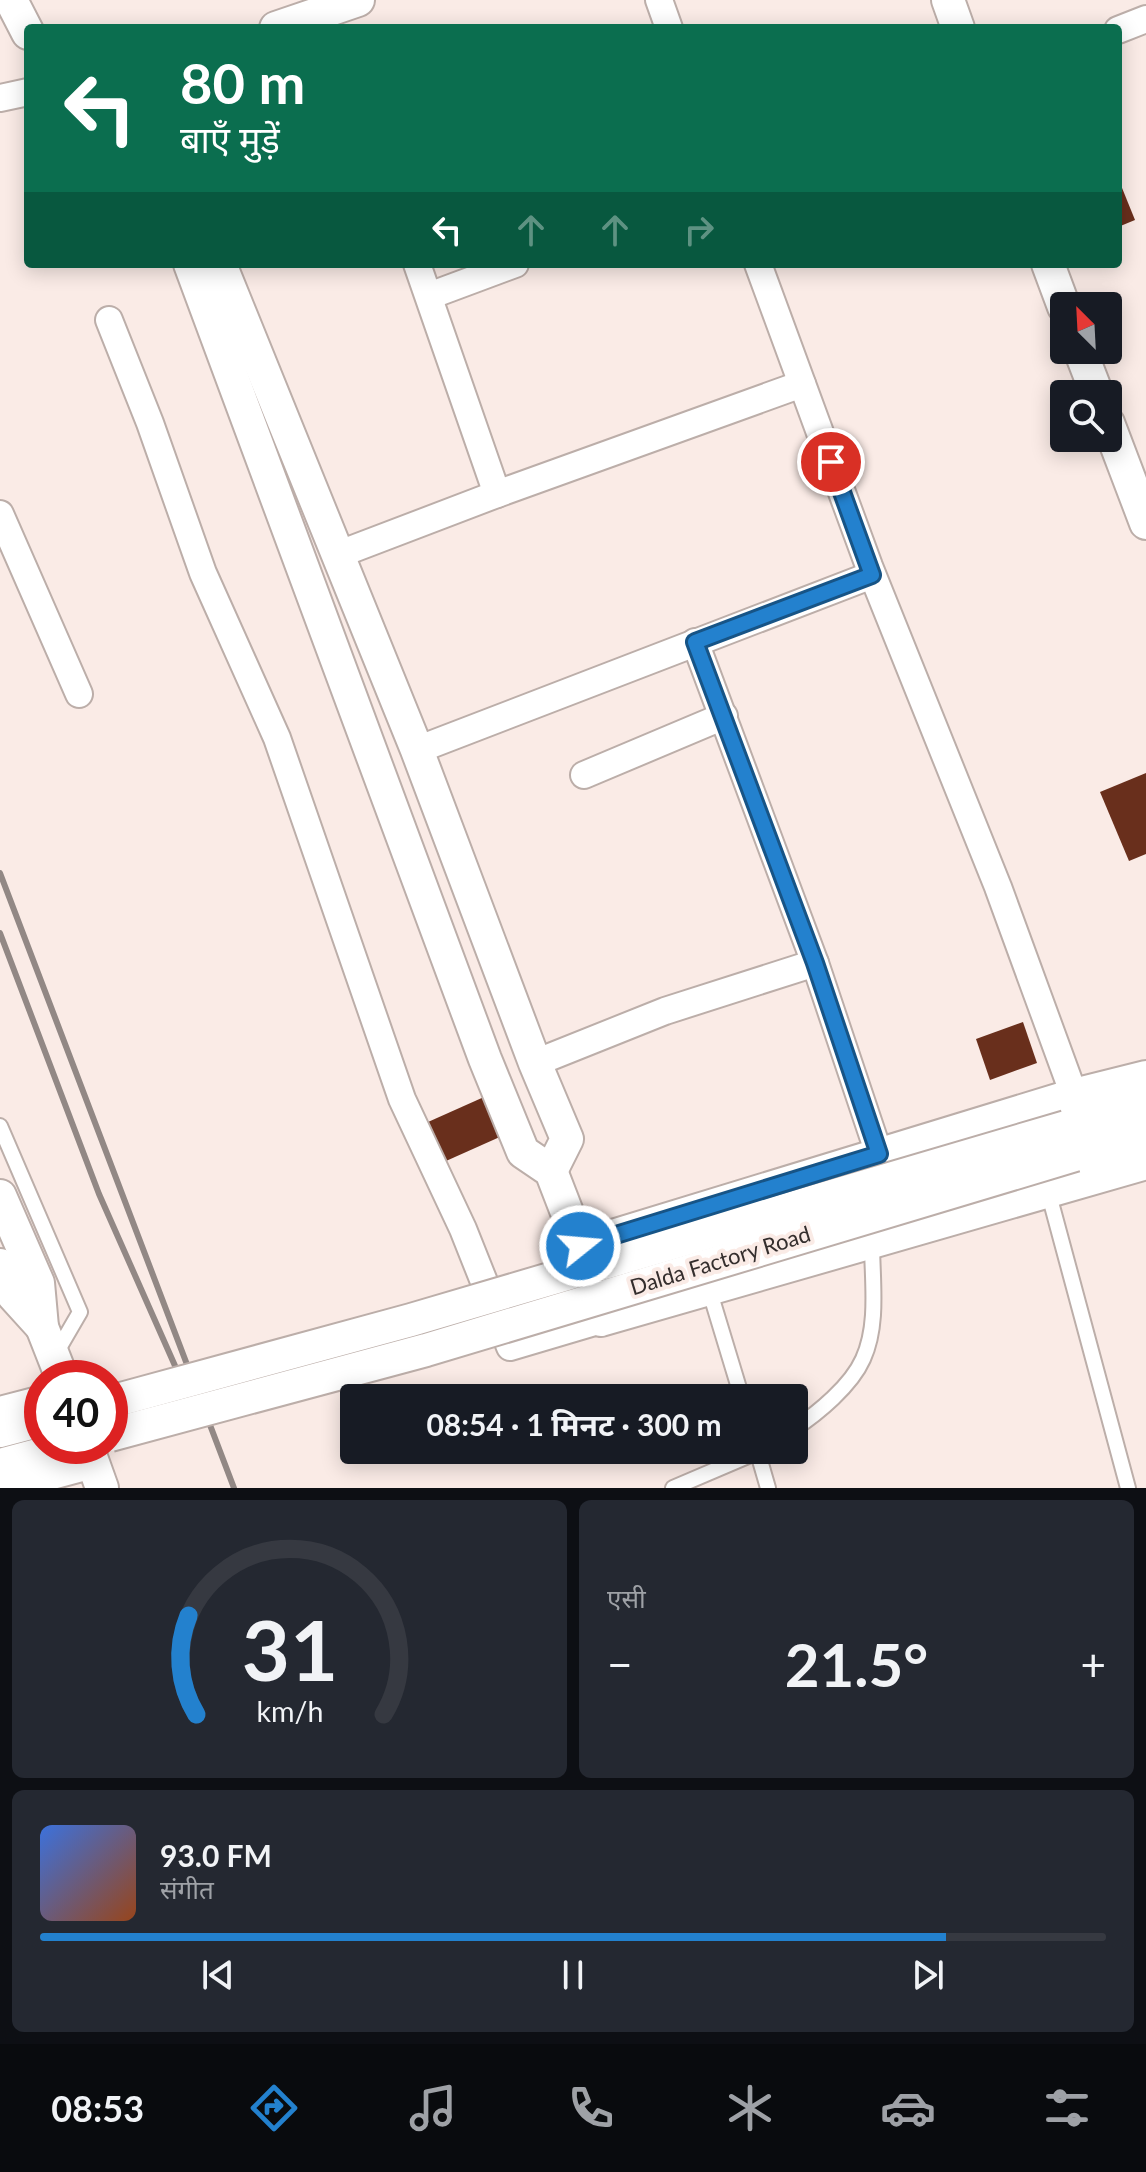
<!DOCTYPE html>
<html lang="hi">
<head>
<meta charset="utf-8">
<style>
	:root { --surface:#171b24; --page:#242831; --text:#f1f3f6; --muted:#9ea1a6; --line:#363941; --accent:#2381ce }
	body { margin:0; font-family:Lato,"Noto Sans Devanagari",sans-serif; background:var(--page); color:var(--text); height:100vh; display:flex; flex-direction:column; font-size:30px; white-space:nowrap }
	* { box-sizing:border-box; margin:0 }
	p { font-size:26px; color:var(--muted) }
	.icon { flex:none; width:44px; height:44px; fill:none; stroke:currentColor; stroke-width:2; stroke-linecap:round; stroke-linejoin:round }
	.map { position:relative; height:1488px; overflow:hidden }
	.sheet { display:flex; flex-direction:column; gap:12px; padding:12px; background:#0d0f14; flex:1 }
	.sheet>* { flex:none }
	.guide { position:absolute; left:24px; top:24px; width:1098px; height:244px; border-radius:8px; box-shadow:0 4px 20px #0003; background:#0b6e4f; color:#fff; overflow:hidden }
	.needle { width:52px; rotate:336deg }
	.tools { position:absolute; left:1050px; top:292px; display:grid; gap:16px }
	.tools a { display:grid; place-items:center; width:72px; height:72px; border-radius:8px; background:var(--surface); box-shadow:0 4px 20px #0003; font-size:40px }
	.speed { position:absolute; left:24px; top:1360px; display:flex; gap:16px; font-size:40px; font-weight:700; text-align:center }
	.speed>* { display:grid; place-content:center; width:104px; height:104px; border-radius:50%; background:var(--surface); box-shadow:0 4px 20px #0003; line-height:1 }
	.speed .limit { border:12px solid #d22; background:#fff; color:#111 }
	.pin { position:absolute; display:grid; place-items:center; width:68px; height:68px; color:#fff; margin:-34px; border:4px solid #fff; border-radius:50%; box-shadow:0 2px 8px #0007 }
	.me { position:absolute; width:88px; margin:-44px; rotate:73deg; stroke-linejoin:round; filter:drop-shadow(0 0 6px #0008) }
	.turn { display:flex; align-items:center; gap:28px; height:168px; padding:0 24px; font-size:36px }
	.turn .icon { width:104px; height:104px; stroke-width:2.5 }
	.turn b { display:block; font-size:56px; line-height:68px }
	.lanes { display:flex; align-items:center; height:76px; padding:0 24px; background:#0003; justify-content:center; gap:40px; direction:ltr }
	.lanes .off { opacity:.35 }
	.big { font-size:60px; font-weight:700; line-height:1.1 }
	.sheet .tile { flex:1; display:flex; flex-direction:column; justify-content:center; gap:12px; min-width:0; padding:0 28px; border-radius:12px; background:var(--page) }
	.sheet .dial { align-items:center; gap:0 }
	.dial svg { height:208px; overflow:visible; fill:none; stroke:var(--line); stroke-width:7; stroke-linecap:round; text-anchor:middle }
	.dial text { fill:var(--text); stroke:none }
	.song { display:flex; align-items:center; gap:24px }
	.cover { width:96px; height:96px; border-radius:12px; background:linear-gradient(135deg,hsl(220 70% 55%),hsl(20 70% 35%)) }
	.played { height:8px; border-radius:4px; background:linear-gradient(90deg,var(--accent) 85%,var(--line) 85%) }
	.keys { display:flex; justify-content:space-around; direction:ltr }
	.heat { display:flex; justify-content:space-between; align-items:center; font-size:44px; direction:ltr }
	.sheet .tiles { flex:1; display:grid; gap:12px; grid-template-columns:1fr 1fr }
	.tile:last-child { grid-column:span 2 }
	.trip { position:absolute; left:340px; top:1384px; width:468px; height:80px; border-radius:8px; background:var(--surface); box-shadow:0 4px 20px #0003; font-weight:700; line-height:80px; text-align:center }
	.dock { display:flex; height:128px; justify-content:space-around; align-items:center; background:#090b0e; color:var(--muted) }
	.dock .icon { width:56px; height:56px }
	.dock .on { color:var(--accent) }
	.dock b { font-size:36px; color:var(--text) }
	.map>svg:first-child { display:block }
</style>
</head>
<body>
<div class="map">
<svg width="1146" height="1488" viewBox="0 0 1146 1488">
	<rect width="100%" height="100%" fill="#faebe6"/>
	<g fill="#692f1c">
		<polygon points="1118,178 1135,220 1118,227"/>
		<polygon points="1146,773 1146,854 1129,861 1100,792"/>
		<polygon points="1023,1022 1037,1063 990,1080 976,1039"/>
		<polygon points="484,1097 502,1136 446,1161 428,1122"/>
	</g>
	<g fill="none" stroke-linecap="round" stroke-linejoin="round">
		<g stroke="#bcaea9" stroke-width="18">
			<g id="service">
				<polyline points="0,1126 80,1312 55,1355"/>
				<polyline points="1048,1191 1128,1488"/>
				<polyline points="709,1289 742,1398"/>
				<path d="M794 1429C818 1413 851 1386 863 1359 879 1324 872 1280 872 1242"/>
				<polyline points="757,1450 768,1488"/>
				<polyline points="673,1488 762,1450"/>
			</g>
		</g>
		<g stroke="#bcaea9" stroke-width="30">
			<g id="minor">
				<polyline points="659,0 669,28"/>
				<polyline points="1118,30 1146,19"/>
				<polyline points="0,98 28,92"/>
				<polyline points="417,264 497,494"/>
				<polyline points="758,264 869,566 998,887 1074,1095"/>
				<polyline points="429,296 515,264"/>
				<polyline points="109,320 150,423 203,573 277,738 402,1099 463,1229 510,1347 601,1320"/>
				<polyline points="0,514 79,694"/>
				<polyline points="337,555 497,494 802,384"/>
				<polyline points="695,642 815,963 879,1154"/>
				<polyline points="417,750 872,575"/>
				<polyline points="584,775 724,716"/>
				<polyline points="535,1063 665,1011 815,963"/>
				<polyline points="0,1410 42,1399"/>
				<polyline points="7,1488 93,1465"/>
			</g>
		</g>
		<g stroke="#bcaea9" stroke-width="36">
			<g id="tertiary">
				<polyline points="11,0 28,33"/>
				<polyline points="948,0 958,28"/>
				<polyline points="276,28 358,0"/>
				<polyline points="190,264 485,1059 523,1152 551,1171 580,1246"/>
				<polyline points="220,264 417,750 535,1063 567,1139 551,1171"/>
				<polyline points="1048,264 1064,307"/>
				<polyline points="1080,350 1097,394"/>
				<polyline points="1108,423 1146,523"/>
				<polyline points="1146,1077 1074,1095 580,1246 601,1320 1146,1163"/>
				<polyline points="1066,1127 1146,1107"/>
				<polyline points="1075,1155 1146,1137"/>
				<polyline points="0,1196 38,1283 42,1327 62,1378"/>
				<polyline points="0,1265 13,1295 42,1327"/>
				<polyline points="0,1431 42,1420"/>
				<polyline points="87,1446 102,1488"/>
				<polyline points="0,1465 71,1446"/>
			</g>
		</g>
		<use href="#service" stroke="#fff" stroke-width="14"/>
		<use href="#minor" stroke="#fff" stroke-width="26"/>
		<use href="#tertiary" stroke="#fff" stroke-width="32"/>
		<g stroke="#928885" stroke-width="6">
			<polyline points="0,873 234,1488"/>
			<polyline points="0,933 99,1194 176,1368"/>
		</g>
		<g stroke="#bcaea9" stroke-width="36" stroke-linecap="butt">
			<g id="tertiary-bridge">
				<polyline points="110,1402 411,1320 1066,1127"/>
				<polyline points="110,1435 426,1350 1075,1155"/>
			</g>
		</g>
		<use href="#tertiary-bridge" stroke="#fff" stroke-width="32"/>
	</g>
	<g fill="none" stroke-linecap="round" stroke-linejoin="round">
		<g stroke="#175486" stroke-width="20">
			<polyline id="route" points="580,1246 879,1154 815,963 695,642 872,575 831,462"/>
		</g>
		<use href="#route" stroke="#2381ce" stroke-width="14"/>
	</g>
	<g text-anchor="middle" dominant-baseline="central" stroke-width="8" stroke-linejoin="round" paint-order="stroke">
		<g font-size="22" fill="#342e2d" stroke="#faebe6">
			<text transform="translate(720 1260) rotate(-17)">Dalda Factory Road</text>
		</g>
	</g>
</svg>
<div class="tools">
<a><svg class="needle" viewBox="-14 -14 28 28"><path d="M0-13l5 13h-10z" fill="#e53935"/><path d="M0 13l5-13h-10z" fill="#9ea1a6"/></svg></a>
<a><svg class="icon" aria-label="search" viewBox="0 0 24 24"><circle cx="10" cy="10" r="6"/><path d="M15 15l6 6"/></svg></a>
</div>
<div class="speed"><div class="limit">40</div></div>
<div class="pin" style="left:831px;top:462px;background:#d93025"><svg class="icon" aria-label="arrive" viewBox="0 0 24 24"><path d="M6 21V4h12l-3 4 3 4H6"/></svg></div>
<svg class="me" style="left:580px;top:1246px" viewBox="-20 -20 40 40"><circle r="17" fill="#2381ce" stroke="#fff" stroke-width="3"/><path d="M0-11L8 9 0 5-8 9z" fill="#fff"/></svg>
<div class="trip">08:54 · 1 मिनट · 300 m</div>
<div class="guide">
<div class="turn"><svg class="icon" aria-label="left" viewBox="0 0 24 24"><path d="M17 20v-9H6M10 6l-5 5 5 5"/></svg><div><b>80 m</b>बाएँ मुड़ें</div></div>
<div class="lanes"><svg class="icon" aria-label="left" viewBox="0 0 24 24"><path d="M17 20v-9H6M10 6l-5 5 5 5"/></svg><svg class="icon off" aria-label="ahead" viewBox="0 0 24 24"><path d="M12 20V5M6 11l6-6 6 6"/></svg><svg class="icon off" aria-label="ahead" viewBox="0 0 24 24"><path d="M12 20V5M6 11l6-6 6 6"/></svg><svg class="icon off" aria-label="right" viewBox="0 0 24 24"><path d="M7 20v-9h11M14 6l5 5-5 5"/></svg></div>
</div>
</div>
<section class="sheet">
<div class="tiles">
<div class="tile dial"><svg viewBox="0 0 100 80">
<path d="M14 69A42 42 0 1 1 86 69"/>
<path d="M14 69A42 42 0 0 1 11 31" stroke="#2381ce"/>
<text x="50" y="56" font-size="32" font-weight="700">31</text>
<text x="50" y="72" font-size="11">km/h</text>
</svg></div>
<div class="tile"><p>एसी</p>
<div class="heat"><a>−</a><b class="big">21.5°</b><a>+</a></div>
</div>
<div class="tile">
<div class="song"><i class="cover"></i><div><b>93.0 FM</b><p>संगीत</p></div></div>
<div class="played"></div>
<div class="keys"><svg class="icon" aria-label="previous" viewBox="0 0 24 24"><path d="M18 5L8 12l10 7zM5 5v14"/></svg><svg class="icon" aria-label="pause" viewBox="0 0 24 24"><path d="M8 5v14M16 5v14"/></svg><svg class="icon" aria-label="next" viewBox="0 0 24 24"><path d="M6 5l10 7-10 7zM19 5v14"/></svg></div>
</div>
</div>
</section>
<nav class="dock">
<b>08:53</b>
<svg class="icon on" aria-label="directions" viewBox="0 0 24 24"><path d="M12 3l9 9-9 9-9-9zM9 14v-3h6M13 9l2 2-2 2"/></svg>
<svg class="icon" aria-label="music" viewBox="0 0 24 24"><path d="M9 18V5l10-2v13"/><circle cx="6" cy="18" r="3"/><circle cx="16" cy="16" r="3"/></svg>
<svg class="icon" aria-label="phone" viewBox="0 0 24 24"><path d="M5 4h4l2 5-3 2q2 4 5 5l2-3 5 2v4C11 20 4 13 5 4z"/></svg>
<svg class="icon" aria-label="climate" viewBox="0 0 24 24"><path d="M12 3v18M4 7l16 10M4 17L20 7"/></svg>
<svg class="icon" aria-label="car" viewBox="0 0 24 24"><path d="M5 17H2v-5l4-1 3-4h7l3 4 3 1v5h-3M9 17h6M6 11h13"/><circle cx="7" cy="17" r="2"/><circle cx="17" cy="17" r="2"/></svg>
<svg class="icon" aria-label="filters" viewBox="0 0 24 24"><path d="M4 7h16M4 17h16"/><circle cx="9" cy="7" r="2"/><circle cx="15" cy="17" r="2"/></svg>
</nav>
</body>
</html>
